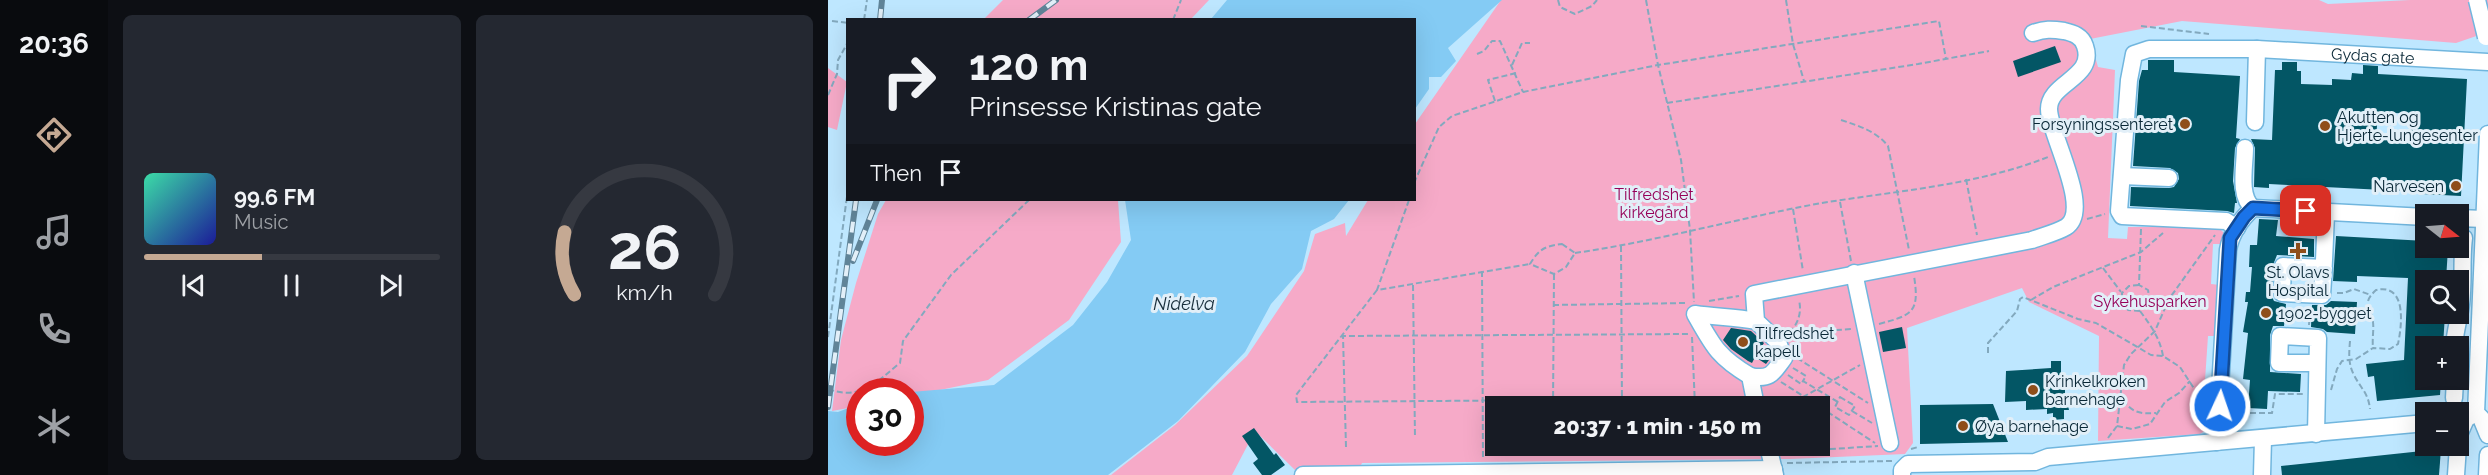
<!DOCTYPE html>
<html lang="en">
<head>
<meta charset="utf-8">
<style>
	:root { --surface:#171b24; --page:#242831; --text:#f1f3f6; --muted:#9ea1a6; --line:#363941; --accent:#c5a993 }
	body { margin:0; font-family:Raleway,sans-serif; background:var(--page); color:var(--text); height:100vh; display:flex; flex-direction:column; font-size:22px; white-space:nowrap }
	* { box-sizing:border-box; margin:0 }
	p { font-size:20px; color:var(--muted) }
	.icon { flex:none; width:33px; height:33px; fill:none; stroke:currentColor; stroke-width:2; stroke-linecap:round; stroke-linejoin:round }
	.map { position:relative; flex:1; overflow:hidden }
	.sheet { display:flex; flex-direction:column; gap:15px; padding:15px; background:#0d0f14; width:720px }
	.sheet>* { flex:none }
	.guide { position:absolute; left:18px; top:18px; width:570px; height:183px; border-radius:0px; box-shadow:0 6px 24px #0002; background:#171b24; color:var(--text); overflow:hidden }
	.needle { width:39px; rotate:107deg }
	.fabs { position:absolute; left:1587px; top:204px; display:grid; gap:12px }
	.fabs a { display:grid; place-items:center; width:54px; height:54px; border-radius:0px; background:var(--surface); box-shadow:0 6px 24px #0002; font-size:30px }
	.speed { position:absolute; left:18px; top:378px; display:flex; gap:12px; font-size:30px; font-weight:700; text-align:center }
	.speed>* { display:grid; place-content:center; width:78px; height:78px; border-radius:50%; background:var(--surface); box-shadow:0 6px 24px #0002; line-height:1 }
	.speed .limit { border:9px solid #d22; background:#fff; color:#111 }
	.pin { position:absolute; display:grid; place-items:center; width:51px; height:51px; color:#fff; margin:-26px; border-radius:12px; box-shadow:0 3px 9px #0006 }
	.me { position:absolute; width:66px; margin:-33px; rotate:3deg; stroke-linejoin:round; filter:drop-shadow(0 0 4px #0008) }
	.turn { display:flex; align-items:center; gap:21px; height:126px; padding:0 24px; font-size:27px }
	.turn .icon { width:78px; height:78px; stroke-width:2.5 }
	.turn b { display:block; font-size:42px; line-height:51px }
	.then { display:flex; align-items:center; height:57px; padding:0 24px; background:#0003; gap:12px; font-size:22px }
	.sheet .widget { flex:1; display:flex; flex-direction:column; justify-content:center; gap:9px; min-width:0; padding:0 21px; border-radius:9px; background:var(--page) }
	.sheet .dial { align-items:center; gap:0 }
	.dial svg { height:156px; overflow:visible; fill:none; stroke:var(--line); stroke-width:7; stroke-linecap:round; text-anchor:middle }
	.dial text { fill:var(--text); stroke:none }
	.song { display:flex; align-items:center; gap:18px }
	.cover { width:72px; height:72px; border-radius:9px; background:linear-gradient(135deg,hsl(160 70% 55%),hsl(240 70% 35%)) }
	.played { height:6px; border-radius:3px; background:linear-gradient(90deg,var(--accent) 40%,var(--line) 40%) }
	.keys { display:flex; justify-content:space-around; direction:ltr }
	.sheet .tiles { flex:1; display:grid; gap:15px; grid-template-columns:repeat(2,1fr) }
	.trip { position:absolute; left:657px; top:396px; width:345px; height:60px; border-radius:0px; background:var(--surface); box-shadow:0 6px 24px #0002; font-weight:800; line-height:60px; text-align:center }
	main { display:flex; flex:1; min-height:0 }
	.dock { display:flex; flex-direction:column; width:108px; justify-content:space-around; align-items:center; background:#090b0e; color:var(--muted) }
	.dock .icon { width:42px; height:42px }
	.dock .current { color:var(--accent) }
	.dock b { font-size:27px; color:var(--text) }
	.map>svg:first-child { display:block }
</style>
</head>
<body>
<main>
<nav class="dock">
<b>20:36</b>
<svg class="icon current" aria-label="directions" viewBox="0 0 24 24"><path d="M12 3l9 9-9 9-9-9zM9 14v-3h6M13 9l2 2-2 2"/></svg>
<svg class="icon" aria-label="music" viewBox="0 0 24 24"><path d="M9 18V5l10-2v13"/><circle cx="6" cy="18" r="3"/><circle cx="16" cy="16" r="3"/></svg>
<svg class="icon" aria-label="phone" viewBox="0 0 24 24"><path d="M5 4h4l2 5-3 2q2 4 5 5l2-3 5 2v4C11 20 4 13 5 4z"/></svg>
<svg class="icon" aria-label="climate" viewBox="0 0 24 24"><path d="M12 3v18M4 7l16 10M4 17L20 7"/></svg>
</nav>
<section class="sheet">
<div class="tiles">
<div class="widget">
<div class="song"><i class="cover"></i><div><b>99.6 FM</b><p>Music</p></div></div>
<div class="played"></div>
<div class="keys"><svg class="icon" aria-label="previous" viewBox="0 0 24 24"><path d="M18 5L8 12l10 7zM5 5v14"/></svg><svg class="icon" aria-label="pause" viewBox="0 0 24 24"><path d="M8 5v14M16 5v14"/></svg><svg class="icon" aria-label="next" viewBox="0 0 24 24"><path d="M6 5l10 7-10 7zM19 5v14"/></svg></div>
</div>
<div class="widget dial"><svg viewBox="0 0 100 80">
<path d="M14 69A42 42 0 1 1 86 69"/>
<path d="M14 69A42 42 0 0 1 9 37" stroke="#c5a993"/>
<text x="50" y="56" font-size="32" font-weight="700">26</text>
<text x="50" y="72" font-size="11">km/h</text>
</svg></div>
</div>
</section>
<div class="map">
<svg width="1660" height="475" viewBox="0 0 1660 475">
	<rect width="100%" height="100%" fill="#bee7ff"/>
	<g fill="#f6aac8" fill-rule="evenodd">
		<polygon points="175,0 381,0 363,19 156,19"/>
		<path d="M673 0H1491L1500 4 1582 0H1660V32L1628 43 1354 21 1262 39 1270 67 1287 70 1280 238 1299 239 1300 227H1326L1332 221 1386 223 1396 233 1394 244H1385L1383 284 1392 285 1389 336H1380L1376 395 1386 396V403L1379 404 1378 430 1372 434 1270 441 1271 336 1201 302 1194 288 1079 328 1085 443 1077 454 962 459 534 463 533 465 468 471 427 431 404 475H283L347 425 419 356 476 271 487 234 517 223 518 236 540 200H586L587 124ZM668 406H992V446H668Z"/>
		<polygon points="0,68 19,82 9,130 0,127"/>
		<polygon points="58,200 290,200 293,242 241,320 160,380 83,396 82,392 32,392 31,406 4,411 13,340 28,283 50,214"/>
	</g>
	<g fill="#84cbf4">
		<polygon points="399,0 674,0 620,48 628,61 613,77 601,77 601,89 587,109 586,20 383,19"/>
		<polygon points="297,200 521,200 506,219 483,231 474,269 443,304 417,352 350,421 280,475 0,475 0,411 10,412 31,404 32,442 82,442 83,392 166,385 245,325 279,282 303,240"/>
	</g>
	<g fill="#035665" fill-rule="evenodd">
		<polygon points="1227,46 1233,62 1190,77 1185,61"/>
		<polygon points="1320,60 1346,60 1346,72 1412,76 1408,138 1412,139 1407,148 1405,181 1409,203 1407,203 1406,213 1399,211 1302,206 1303,187 1341,188 1346,187 1351,179 1350,173 1342,168 1305,166 1311,81 1314,70 1320,70"/>
		<path d="M1454 62H1469V71H1473V84L1504 85V79L1523 80 1524 73 1535 74V65L1550 66V74L1639 79 1633 196 1594 194V192L1441 184V188L1426 187 1427 148 1423 139 1444 140 1447 70H1454ZM1550 112 1584 114 1583 140 1548 139Z"/>
		<polygon points="1431,219 1450,220 1448,236 1486,239 1486,257 1449,255 1445,265 1444,297 1446,301 1458,304 1456,326 1445,326 1442,335 1442,372 1473,374 1472,392 1440,391 1439,409 1420,408 1422,380 1415,379 1420,333 1415,332 1420,302 1417,302 1418,292 1422,292 1424,267 1421,267 1422,245 1429,245"/>
		<polygon points="1508,236 1598,241 1598,248 1620,248 1618,280 1598,280 1598,314 1617,314 1615,346 1598,346 1598,380 1613,380 1612,395 1549,401 1546,376 1540,377 1538,364 1576,360 1580,278 1529,276 1529,282 1505,281"/>
		<polygon points="1503,301 1529,302 1527,334 1499,332 1495,329 1483,327 1484,305 1498,305"/>
		<polygon points="1074,327 1078,348 1055,352 1051,332"/>
		<polygon points="903,328 923,331 936,343 934,346 942,350 944,356 938,364 927,357 924,363 920,361 903,349 895,340"/>
		<polygon points="1223,361 1233,361 1233,375 1237,374 1237,393 1241,410 1236,410 1236,419 1225,420 1225,413 1219,414 1219,409 1198,410 1198,401 1177,402 1178,371 1223,368"/>
		<polygon points="1165,404 1180,442 1092,444 1092,405"/>
		<polygon points="426,428 446,455 448,453 457,465 443,475 434,475 425,463 430,459 414,436"/>
		<polygon points="1613,449 1611,475 1454,475 1453,466"/>
	</g>
	<g fill="none" stroke-linecap="round" stroke-linejoin="round">
		<g stroke="#71b6de" stroke-width="19">
			<g id="minor">
				<path id="s1" d="M1429 49 1660 62"/>
				<polyline points="1660,134 1648,413 1653,418 1660,435"/>
				<path d="M1417 148C1417 165 1410 197 1425 208"/>
				<polyline points="1294,176 1341,178"/>
				<polyline points="1630,218 1656,219"/>
				<polyline points="1409,228 1398,221 1294,216 1291,211 1301,80 1306,54 1321,49 1429,49 1427,122"/>
				<path d="M1496 268 1455 266 1454 293 1494 295C1496 267 1497 239 1498 212"/>
				<polyline points="1026,273 1062,443"/>
				<path d="M1626 346C1627 332 1631 319 1633 304 1636 282 1633 261 1636 238"/>
				<path d="M922 376C943 380 945 373 956 358L950 342 928 321 926 294 1204 240C1214 236 1228 233 1238 227 1265 210 1221 134 1221 109 1221 82 1268 78 1257 46 1254 36 1245 33 1236 31 1223 29 1217 29 1205 33"/>
				<polyline points="1626,398 1627,380"/>
				<path d="M928 406 922 376C890 357 885 346 867 314 888 317 908 317 928 321"/>
				<polyline points="1488,434 1490,338 1452,336 1451,363 1489,363"/>
				<polyline points="1630,437 1638,419 1648,413"/>
				<path d="M1389 442 1400 250C1403 233 1412 220 1425 208L1598 217"/>
				<polyline points="940,446 947,475"/>
				<polyline points="475,475 946,469"/>
				<polyline points="1074,475 1074,470 1080,464 1207,462 1220,457 1598,423"/>
				<polyline points="1434,475 1435,439"/>
				<polyline points="1628,475 1630,446"/>
				<polyline points="1659,475 1660,455"/>
			</g>
		</g>
		<g stroke="#83a9be" stroke-width="2" stroke-dasharray="6 3" stroke-linecap="butt">
			<polyline points="730,0 732,7 747,14 764,6 769,0"/>
			<polyline points="818,0 830,65 853,160 862,230 866,302"/>
			<polyline points="958,0 965,44 976,81"/>
			<polyline points="36,20 39,0"/>
			<polyline points="345,20 353,0"/>
			<polyline points="4,21 20,23"/>
			<polyline points="1313,26 1381,34"/>
			<polyline points="649,54 656,51 664,41 672,41 695,92"/>
			<polyline points="684,65 694,43 702,43"/>
			<polyline points="0,95 9,74 10,60 20,42"/>
			<polyline points="667,101 660,80 688,73"/>
			<polyline points="839,103 1090,64 1161,51"/>
			<path d="M1013 120C1031 126 1048 131 1060 146L1081 250"/>
			<polyline points="1138,179 1149,235"/>
			<polyline points="586,183 611,127 624,116 695,92 830,65 1111,21 1118,59"/>
			<polyline points="581,200 549,290 702,264"/>
			<polyline points="1012,202 1023,261"/>
			<polyline points="965,209 975,271"/>
			<polyline points="1259,219 1277,214"/>
			<path d="M1313 229 1311 285 1320 290C1322 300 1318 305 1312 311 1323 326 1332 338 1335 356"/>
			<path d="M734 244 747 253 738 267 726 274 702 264C711 249 717 246 734 244Z"/>
			<polyline points="793,246 794,406"/>
			<path d="M747 253C829 241 908 219 988 204 1065 191 1147 186 1220 157"/>
			<polyline points="1275,268 1293,292"/>
			<polyline points="654,271 655,460"/>
			<polyline points="585,285 587,438"/>
			<polyline points="1311,285 1301,286 1294,293 1294,302 1300,310 1312,311"/>
			<polyline points="549,290 468,395 469,402 867,399 914,406"/>
			<polyline points="1509,293 1516,293 1526,289 1543,295"/>
			<polyline points="1203,300 1225,287 1313,252 1335,233"/>
			<polyline points="881,301 911,296"/>
			<polyline points="725,305 858,303"/>
			<polyline points="1457,314 1481,315"/>
			<path d="M1051 324C1084 315 1092 313 1086 276"/>
			<polyline points="1481,325 1482,309"/>
			<path d="M962 333C970 323 974 313 971 300"/>
			<polyline points="963,333 1024,329"/>
			<polyline points="0,337 20,189"/>
			<polyline points="864,337 867,406"/>
			<path d="M1522 341C1521 353 1520 364 1526 375 1533 389 1540 392 1542 409"/>
			<polyline points="1160,353 1160,343 1189,311 1192,299 1195,297 1250,319 1268,323 1323,355 1335,356 1352,367 1378,407"/>
			<polyline points="969,358 1040,403"/>
			<polyline points="965,368 978,376 975,381"/>
			<polyline points="960,375 973,384 975,381 1010,402"/>
			<polyline points="953,382 991,406"/>
			<path d="M0 389C33 401 48 382 72 363L75 341 123 275 201 200"/>
			<path d="M1503 390 1509 369 1514 361 1528 359 1545 348 1562 349 1570 344C1574 325 1579 283 1548 290 1532 305 1544 308 1545 322 1546 330 1544 338 1545 348"/>
			<polygon points="1012,397 1027,406 1021,415 1007,407"/>
			<path d="M1295 400C1304 413 1313 414 1328 413"/>
			<polyline points="725,406 726,274"/>
			<polyline points="959,406 1032,365"/>
			<polyline points="992,407 1047,443"/>
			<polyline points="1024,411 1044,423"/>
			<polyline points="1404,413 1444,413 1447,394 1475,394"/>
			<polyline points="1289,426 1304,429 1322,424 1337,402 1351,393 1362,381"/>
			<polyline points="1280,438 1289,426 1296,365 1303,354 1327,331 1341,299 1387,235"/>
			<polyline points="795,446 795,448"/>
			<polyline points="867,446 867,452"/>
			<polyline points="518,447 515,336 863,334"/>
			<polyline points="1083,449 1090,447"/>
			<polyline points="724,450 724,446"/>
			<polyline points="957,452 1050,446"/>
			<polyline points="959,463 1064,461"/>
		</g>
		<use href="#minor" stroke="#fff" stroke-width="16"/>
		<g stroke="#608498" stroke-width="6">
			<g id="rail">
				<polyline points="52,20 54,0"/>
				<polyline points="201,20 228,0"/>
				<polyline points="25,261 49,200"/>
				<polyline points="0,407 28,200"/>
			</g>
		</g>
		<use href="#rail" stroke="#e2eff8" stroke-width="4" stroke-dasharray="11" stroke-linecap="butt"/>
		<g stroke="#71b6de" stroke-width="19" stroke-linecap="butt">
			<polyline id="minor-bridge" points="1649,0 1658,37"/>
		</g>
		<use href="#minor-bridge" stroke="#fff" stroke-width="16"/>
	</g>
	<g fill="none" stroke-linecap="round" stroke-linejoin="round">
		<g stroke="#114b97" stroke-width="15">
			<polyline id="route" points="1392,406 1402,238 1416,217 1425,208 1478,211"/>
		</g>
		<use href="#route" stroke="#1a73e8" stroke-width="10"/>
	</g>
	<g fill="#8f4e1a" stroke="#e2eff8" stroke-width="2">
		<circle cx="1357" cy="124" r="6"/>
		<circle cx="1497" cy="126" r="6"/>
		<circle cx="1628" cy="186" r="6"/>
		<path d="M1467 242h6v6h6v6h-6v6h-6v-6h-6v-6h6z"/>
		<circle cx="1438" cy="313" r="6"/>
		<circle cx="915" cy="342" r="6"/>
		<circle cx="1205" cy="390" r="6"/>
		<circle cx="1135" cy="426" r="6"/>
	</g>
	<g text-anchor="middle" dominant-baseline="central" stroke-width="6" stroke-linejoin="round" paint-order="stroke">
		<g font-size="16" fill="#082736" stroke="#e2eff8">
			<text stroke="none"><textPath href="#s1" startOffset="116">Gydas gate</textPath></text>
		</g>
		<g font-size="16" fill="#082736" stroke="#e2eff8" text-anchor="start">
			<text x="1509" y="117">Akutten og<tspan x="1509" dy="18">Hjerte-lungesenter</tspan></text>
			<text x="1345" y="124" text-anchor="end">Forsyningssenteret</text>
			<text x="1616" y="186" text-anchor="end">Narvesen</text>
			<text x="1470" y="272" text-anchor="middle">St. Olavs<tspan x="1470" dy="18">Hospital</tspan></text>
			<text x="1450" y="313">1902-bygget</text>
			<text x="927" y="333">Tilfredshet<tspan x="927" dy="18">kapell</tspan></text>
			<text x="1217" y="381">Krinkelkroken<tspan x="1217" dy="18">barnehage</tspan></text>
			<text x="1147" y="426">Øya barnehage</text>
		</g>
		<g font-size="16" fill="#960058" stroke="#e2eff8">
			<text x="826" y="194">Tilfredshet<tspan x="826" dy="18">kirkegård</tspan></text>
			<text x="1322" y="301">Sykehusparken</text>
		</g>
		<g font-size="18" font-style="italic" fill="#182e3b" stroke="#e2eff8">
			<text x="356" y="303">Nidelva</text>
		</g>
	</g>
</svg>
<div class="fabs">
<a><svg class="needle" viewBox="-14 -14 28 28"><path d="M0-13l5 13h-10z" fill="#e53935"/><path d="M0 13l5-13h-10z" fill="#9ea1a6"/></svg></a>
<a><svg class="icon" aria-label="search" viewBox="0 0 24 24"><circle cx="10" cy="10" r="6"/><path d="M15 15l6 6"/></svg></a>
<a>+</a>
<a>−</a>
</div>
<div class="speed"><div class="limit">30</div></div>
<div class="pin" style="left:1478px;top:211px;background:#d93025"><svg class="icon" aria-label="arrive" viewBox="0 0 24 24"><path d="M6 21V4h12l-3 4 3 4H6"/></svg></div>
<svg class="me" style="left:1392px;top:406px" viewBox="-20 -20 40 40"><circle r="17" fill="#1a73e8" stroke="#fff" stroke-width="3"/><path d="M0-11L8 9 0 5-8 9z" fill="#fff"/></svg>
<div class="trip">20:37 · 1 min · 150 m</div>
<div class="guide">
<div class="turn"><svg class="icon" aria-label="right" viewBox="0 0 24 24"><path d="M7 20v-9h11M14 6l5 5-5 5"/></svg><div><b>120 m</b>Prinsesse Kristinas gate</div></div>
<div class="then">Then<svg class="icon" aria-label="arrive" viewBox="0 0 24 24"><path d="M6 21V4h12l-3 4 3 4H6"/></svg></div>
</div>
</div>
</main>
</body>
</html>
